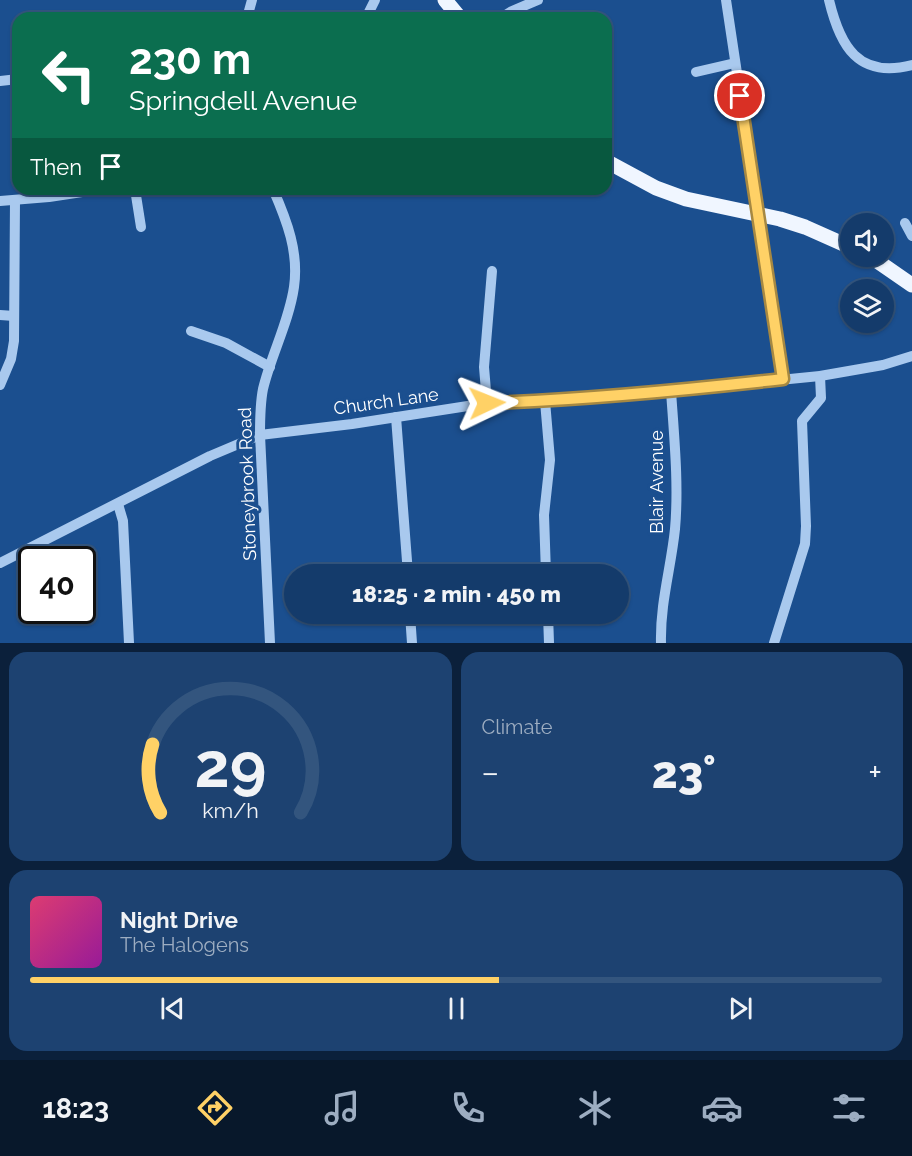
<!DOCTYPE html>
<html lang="en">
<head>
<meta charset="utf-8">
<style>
	:root { --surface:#143b6b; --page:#1d4271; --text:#f1f3f6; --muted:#9dadc1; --line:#33557e; --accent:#ffd166 }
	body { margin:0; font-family:Raleway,sans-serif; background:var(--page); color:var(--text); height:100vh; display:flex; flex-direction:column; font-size:22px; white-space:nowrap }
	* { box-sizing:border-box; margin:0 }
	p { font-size:20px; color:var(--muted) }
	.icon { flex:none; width:33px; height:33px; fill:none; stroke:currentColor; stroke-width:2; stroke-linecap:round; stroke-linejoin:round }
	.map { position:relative; height:643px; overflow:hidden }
	.side { display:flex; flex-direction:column; gap:9px; padding:9px; background:#0b203b; flex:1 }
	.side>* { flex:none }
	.top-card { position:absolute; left:12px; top:12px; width:600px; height:183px; border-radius:18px; box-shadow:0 2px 4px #0004,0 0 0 2px var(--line); background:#0b6e4f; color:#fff; overflow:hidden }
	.fabs { position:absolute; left:840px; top:213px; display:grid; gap:12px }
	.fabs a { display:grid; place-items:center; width:54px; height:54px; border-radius:50%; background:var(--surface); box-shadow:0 2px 4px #0004,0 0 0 2px var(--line); font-size:30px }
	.speed { position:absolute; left:18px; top:546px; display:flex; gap:12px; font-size:30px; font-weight:700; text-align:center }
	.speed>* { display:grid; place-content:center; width:78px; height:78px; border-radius:50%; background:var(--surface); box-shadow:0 2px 4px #0004,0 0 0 2px var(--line); line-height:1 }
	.speed .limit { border:3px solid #111; border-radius:9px; background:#fff; color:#111 }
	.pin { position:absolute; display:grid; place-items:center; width:51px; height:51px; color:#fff; margin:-26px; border:3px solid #fff; border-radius:50%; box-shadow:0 2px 6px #0007 }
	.me { position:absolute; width:66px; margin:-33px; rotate:88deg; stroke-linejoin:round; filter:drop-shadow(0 0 4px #0008) }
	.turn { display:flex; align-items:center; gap:21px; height:126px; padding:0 18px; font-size:27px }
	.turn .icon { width:78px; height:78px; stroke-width:2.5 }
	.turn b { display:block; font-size:42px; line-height:51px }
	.then { display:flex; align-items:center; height:57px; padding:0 18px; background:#0003; gap:12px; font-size:22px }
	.big { font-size:45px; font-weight:800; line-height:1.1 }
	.side .tile { flex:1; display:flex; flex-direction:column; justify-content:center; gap:9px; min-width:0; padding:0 21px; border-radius:18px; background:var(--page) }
	.side .dial { align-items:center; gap:0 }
	.dial svg { height:156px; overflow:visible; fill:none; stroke:var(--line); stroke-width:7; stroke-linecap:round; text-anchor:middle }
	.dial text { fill:var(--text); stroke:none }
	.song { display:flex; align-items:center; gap:18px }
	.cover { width:72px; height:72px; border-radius:9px; background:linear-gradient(135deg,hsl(340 70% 55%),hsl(300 70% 35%)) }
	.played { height:6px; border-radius:3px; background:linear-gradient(90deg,var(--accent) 55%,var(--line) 55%) }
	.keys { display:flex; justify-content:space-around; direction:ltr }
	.heat { display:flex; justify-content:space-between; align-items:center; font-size:33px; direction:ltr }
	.side .tiles { flex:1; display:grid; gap:9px; grid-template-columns:1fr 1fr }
	.tile:last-child { grid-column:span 2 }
	.trip { position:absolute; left:284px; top:564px; width:345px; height:60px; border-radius:30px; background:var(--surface); box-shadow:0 2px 4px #0004,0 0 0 2px var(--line); font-weight:800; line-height:60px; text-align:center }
	.tabs { display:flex; height:96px; justify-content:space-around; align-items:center; background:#08182b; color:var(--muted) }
	.tabs .icon { width:42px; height:42px }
	.tabs .current { color:var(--accent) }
	.tabs b { font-size:27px; color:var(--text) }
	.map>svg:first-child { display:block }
</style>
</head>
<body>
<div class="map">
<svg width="912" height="643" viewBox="0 0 912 643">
	<rect width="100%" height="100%" fill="#1b4f8f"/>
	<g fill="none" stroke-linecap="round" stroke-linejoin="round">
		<g stroke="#a9c9ee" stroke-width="10">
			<polyline points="726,0 783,379"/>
			<path d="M829 0C840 46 858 79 912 65"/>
			<polyline points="247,18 252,0"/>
			<polyline points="366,18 375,0"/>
			<polyline points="501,18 512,11 538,0"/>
			<polyline points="696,72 735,63"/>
			<polyline points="0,81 18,79"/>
			<polyline points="135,189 141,227"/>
			<polyline points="0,201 49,197 102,189"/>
			<polyline points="905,223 912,236"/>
			<polyline points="0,315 14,316"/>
			<polyline points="191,331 226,343 270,367"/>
			<polyline points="0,385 11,359 14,341 15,200"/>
			<polyline points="545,401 550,460 544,515 546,574"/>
			<polyline points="487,403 484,367 492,271"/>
			<polyline points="396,417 408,574"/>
			<polyline points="118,504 123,521 129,643"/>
			<polyline points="0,563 210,456 260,435 352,424 487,403 545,401 671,391 820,376 883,365 912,356"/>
			<polyline points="410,614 412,643"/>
			<polyline points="548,614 549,643"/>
			<path d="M270 643 260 435C260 420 260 404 263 389 271 355 289 322 294 287 299 252 287 221 273 189"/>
			<path d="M661 643C660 603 671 568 675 529 679 484 674 436 671 391"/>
			<polyline points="774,643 805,544 806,526 802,421 821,398 820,376"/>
		</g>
		<g stroke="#f0f6ff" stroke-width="15">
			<polyline points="445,0 460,18"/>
			<polyline points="606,161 656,188 686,199 780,219 805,227 850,247"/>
			<polyline points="870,256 912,285"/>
		</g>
	</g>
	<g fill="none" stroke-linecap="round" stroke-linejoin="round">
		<g stroke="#a68842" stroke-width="15">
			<path id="route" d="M487 403C586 400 685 390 783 379L740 96"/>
		</g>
		<use href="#route" stroke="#ffd166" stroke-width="10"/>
	</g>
	<g text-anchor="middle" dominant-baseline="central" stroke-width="6" stroke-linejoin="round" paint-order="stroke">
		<g font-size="18" fill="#fff" stroke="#1b4f8f">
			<text transform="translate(386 401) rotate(-8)">Church Lane</text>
			<text transform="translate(656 482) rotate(-90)">Blair Avenue</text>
			<text transform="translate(247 484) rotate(-92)">Stoneybrook Road</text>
		</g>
	</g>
</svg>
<div class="fabs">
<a><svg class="icon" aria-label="sound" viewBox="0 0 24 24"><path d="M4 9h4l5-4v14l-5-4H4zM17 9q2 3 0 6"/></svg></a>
<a><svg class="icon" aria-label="layers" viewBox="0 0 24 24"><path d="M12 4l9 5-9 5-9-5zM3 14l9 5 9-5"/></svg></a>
</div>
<div class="speed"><div class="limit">40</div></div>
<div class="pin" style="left:740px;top:96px;background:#d93025"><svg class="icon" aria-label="arrive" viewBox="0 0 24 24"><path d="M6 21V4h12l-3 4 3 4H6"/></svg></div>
<svg class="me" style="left:487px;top:403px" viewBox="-20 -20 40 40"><path d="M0-17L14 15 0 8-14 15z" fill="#ffd166" stroke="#fff" stroke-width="4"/></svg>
<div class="trip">18:25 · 2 min · 450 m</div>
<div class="top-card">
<div class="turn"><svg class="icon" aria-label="left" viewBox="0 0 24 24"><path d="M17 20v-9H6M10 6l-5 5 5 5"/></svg><div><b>230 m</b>Springdell Avenue</div></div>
<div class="then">Then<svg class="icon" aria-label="arrive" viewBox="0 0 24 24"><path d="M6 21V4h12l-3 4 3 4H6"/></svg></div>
</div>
</div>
<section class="side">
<div class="tiles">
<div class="tile dial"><svg viewBox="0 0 100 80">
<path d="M14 69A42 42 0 1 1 86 69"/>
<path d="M14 69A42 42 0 0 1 10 34" stroke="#ffd166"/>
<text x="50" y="56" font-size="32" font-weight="700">29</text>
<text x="50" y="72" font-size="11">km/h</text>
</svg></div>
<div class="tile"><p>Climate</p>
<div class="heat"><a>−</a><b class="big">23°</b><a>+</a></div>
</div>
<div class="tile">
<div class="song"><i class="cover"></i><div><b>Night Drive</b><p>The Halogens</p></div></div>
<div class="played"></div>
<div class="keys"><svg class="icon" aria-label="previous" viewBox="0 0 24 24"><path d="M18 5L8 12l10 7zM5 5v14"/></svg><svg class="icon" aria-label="pause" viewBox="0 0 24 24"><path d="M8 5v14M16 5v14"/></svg><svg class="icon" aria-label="next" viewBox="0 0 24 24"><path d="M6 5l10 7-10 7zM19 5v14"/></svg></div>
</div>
</div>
</section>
<nav class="tabs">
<b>18:23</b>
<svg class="icon current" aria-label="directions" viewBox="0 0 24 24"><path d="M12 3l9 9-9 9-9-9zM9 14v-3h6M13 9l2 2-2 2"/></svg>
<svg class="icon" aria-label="music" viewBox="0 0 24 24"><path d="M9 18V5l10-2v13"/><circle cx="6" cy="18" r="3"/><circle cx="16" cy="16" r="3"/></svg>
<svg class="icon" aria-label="phone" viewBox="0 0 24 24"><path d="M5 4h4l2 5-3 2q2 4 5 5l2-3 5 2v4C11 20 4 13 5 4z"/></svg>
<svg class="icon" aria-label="climate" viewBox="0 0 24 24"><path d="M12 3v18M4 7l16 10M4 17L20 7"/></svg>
<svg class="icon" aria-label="car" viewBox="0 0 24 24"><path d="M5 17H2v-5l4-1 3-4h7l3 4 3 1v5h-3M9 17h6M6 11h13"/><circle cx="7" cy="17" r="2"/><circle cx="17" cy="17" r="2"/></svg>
<svg class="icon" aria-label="filters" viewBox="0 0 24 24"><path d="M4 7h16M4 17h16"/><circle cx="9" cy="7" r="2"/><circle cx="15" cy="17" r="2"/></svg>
</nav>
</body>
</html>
